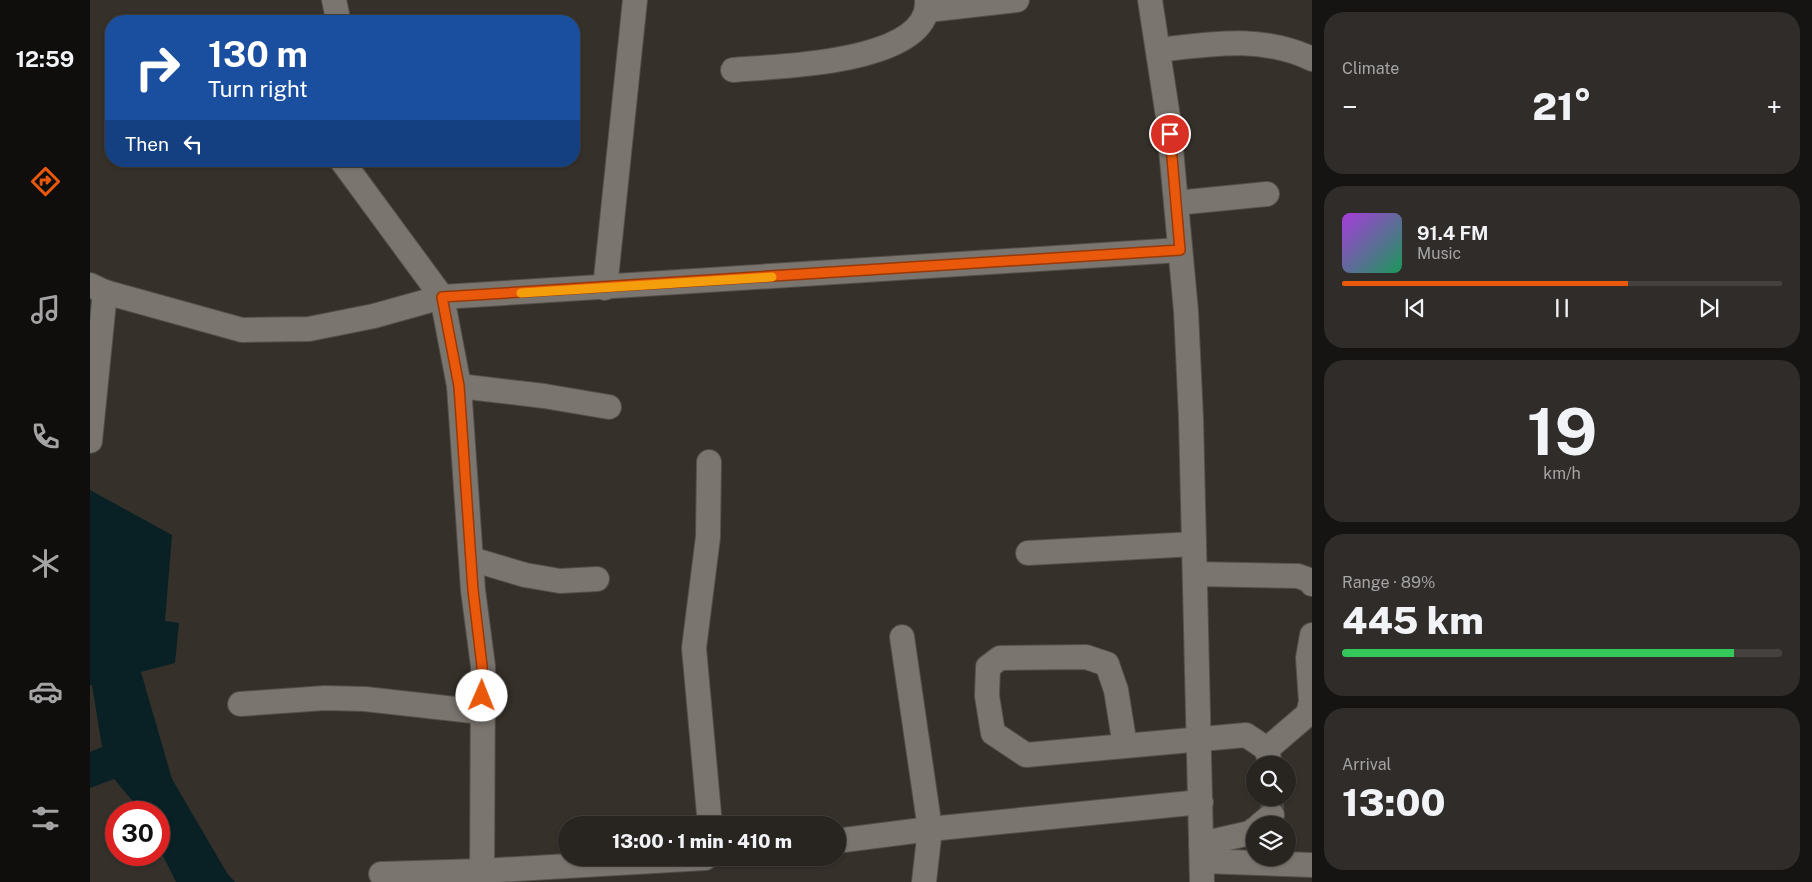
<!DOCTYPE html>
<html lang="en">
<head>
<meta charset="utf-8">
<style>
	:root { --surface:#282420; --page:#302c29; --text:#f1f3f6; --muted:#a5a4a5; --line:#44413e; --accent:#ea580c }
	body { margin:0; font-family:"Public Sans",sans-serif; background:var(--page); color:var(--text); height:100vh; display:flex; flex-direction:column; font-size:19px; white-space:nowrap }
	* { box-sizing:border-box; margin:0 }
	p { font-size:16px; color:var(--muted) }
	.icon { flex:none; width:28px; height:28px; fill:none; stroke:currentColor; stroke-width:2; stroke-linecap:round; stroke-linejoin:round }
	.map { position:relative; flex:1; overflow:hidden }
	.panel { display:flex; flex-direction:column; gap:12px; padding:12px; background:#161412; width:500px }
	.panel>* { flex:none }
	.banner { position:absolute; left:15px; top:15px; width:475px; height:152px; border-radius:20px; box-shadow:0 1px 4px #0004,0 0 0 1px var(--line); background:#1a4fa0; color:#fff; overflow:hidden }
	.tools { position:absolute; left:1156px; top:756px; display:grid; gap:10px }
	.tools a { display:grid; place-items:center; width:50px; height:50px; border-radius:50%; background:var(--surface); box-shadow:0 1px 4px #0004,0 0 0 1px var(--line); font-size:25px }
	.speed { position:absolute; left:15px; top:801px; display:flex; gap:10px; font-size:25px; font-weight:700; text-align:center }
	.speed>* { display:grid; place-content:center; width:65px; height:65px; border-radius:50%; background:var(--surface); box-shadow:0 1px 4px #0004,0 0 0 1px var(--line); line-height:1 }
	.speed .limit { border:8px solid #d22; background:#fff; color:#111 }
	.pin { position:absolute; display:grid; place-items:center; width:42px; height:42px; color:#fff; margin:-21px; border:2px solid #fff; border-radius:50%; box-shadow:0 1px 5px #0007 }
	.me { position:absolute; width:55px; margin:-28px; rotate:1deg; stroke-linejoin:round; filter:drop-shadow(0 0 4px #0008) }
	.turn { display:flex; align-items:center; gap:18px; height:105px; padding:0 20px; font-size:22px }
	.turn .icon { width:65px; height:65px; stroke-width:2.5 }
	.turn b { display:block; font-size:35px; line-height:42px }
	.then { display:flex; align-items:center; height:48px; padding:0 20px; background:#0003; gap:10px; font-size:19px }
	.big { font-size:38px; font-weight:800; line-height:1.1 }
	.panel .card { flex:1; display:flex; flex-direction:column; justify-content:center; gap:8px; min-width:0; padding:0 18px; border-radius:20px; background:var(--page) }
	.panel .dial { align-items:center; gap:0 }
	.dial b { font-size:65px; line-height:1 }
	.song { display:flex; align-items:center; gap:15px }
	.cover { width:60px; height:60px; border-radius:8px; background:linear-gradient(135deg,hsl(280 70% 55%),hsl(150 70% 35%)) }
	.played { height:5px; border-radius:2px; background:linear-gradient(90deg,var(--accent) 65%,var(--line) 65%) }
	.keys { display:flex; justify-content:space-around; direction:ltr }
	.heat { display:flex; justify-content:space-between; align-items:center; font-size:28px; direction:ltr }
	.charge { height:8px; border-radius:4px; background:linear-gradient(90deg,#34c759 89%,var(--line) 0) }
	.trip { position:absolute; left:468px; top:816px; width:288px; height:50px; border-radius:25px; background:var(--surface); box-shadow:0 1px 4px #0004,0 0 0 1px var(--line); font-weight:800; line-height:50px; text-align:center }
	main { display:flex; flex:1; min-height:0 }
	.dock { display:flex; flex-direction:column; width:90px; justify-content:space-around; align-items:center; background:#100e0d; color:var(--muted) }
	.dock .icon { width:35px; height:35px }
	.dock .selected { color:var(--accent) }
	.dock b { font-size:22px; color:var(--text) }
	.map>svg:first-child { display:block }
</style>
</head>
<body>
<main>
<nav class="dock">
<b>12:59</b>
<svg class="icon selected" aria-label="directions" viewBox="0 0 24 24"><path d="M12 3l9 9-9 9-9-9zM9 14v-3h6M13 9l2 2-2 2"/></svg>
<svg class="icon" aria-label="music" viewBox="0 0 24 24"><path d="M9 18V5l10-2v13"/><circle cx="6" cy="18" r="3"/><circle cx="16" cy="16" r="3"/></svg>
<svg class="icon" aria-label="phone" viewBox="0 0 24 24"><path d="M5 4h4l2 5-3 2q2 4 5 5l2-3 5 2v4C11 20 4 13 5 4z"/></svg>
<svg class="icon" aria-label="climate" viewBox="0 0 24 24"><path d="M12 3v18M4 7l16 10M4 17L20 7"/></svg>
<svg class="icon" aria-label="car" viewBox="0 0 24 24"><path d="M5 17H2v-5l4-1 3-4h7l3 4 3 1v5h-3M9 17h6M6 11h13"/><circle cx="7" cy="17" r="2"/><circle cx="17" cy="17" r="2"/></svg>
<svg class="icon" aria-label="filters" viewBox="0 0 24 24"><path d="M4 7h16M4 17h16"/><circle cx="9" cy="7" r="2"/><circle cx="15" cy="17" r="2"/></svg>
</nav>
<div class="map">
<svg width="1222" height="882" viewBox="0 0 1222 882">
	<rect width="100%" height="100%" fill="#35302a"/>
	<polygon fill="#092124" points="0,490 82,535 75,621 89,623 85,663 51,672 82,779 137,873 145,882 86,882 69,848 69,812 52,812 24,779 0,788 0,752 12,747 2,685 0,685"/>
	<polygon fill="#815b33" points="1170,798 1193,798 1193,815 1170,816"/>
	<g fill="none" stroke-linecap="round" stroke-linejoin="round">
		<polyline stroke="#4e4a44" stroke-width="24" stroke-dasharray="24 12" stroke-linecap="butt" points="1182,798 1182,815"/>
		<g stroke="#534f4a" stroke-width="26">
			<g id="minor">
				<polyline points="244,0 247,14 245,21"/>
				<polyline points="1060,0 1078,117 1096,311 1101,418 1112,882"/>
				<polyline points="838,10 927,0"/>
				<path d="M1068 50C1121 44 1172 35 1222 59"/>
				<path d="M643 70C686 66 842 64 837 0"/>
				<polyline points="252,161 352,297 369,386 383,590 393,666 392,882"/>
				<polyline points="1086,203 1177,194"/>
				<polyline points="0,285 15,292 152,330 219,329 284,316 352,297 1090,250"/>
				<polyline points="515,288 545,0"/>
				<polyline points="369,386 454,396 519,407"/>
				<polyline points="0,441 15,292"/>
				<polyline points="619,462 618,537 604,648 620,825"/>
				<polyline points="938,553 1104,544"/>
				<polyline points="381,559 435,575 470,581 507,579"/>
				<polyline points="1105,574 1208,576 1219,580 1222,584"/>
				<polyline points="812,637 840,829 834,882"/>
				<polyline points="150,704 235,698 275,699 392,712"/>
				<polyline points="1035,746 1026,690 1017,664 996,657 910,658 898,667 897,696 903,733 936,755 1156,735 1177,749 1180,765"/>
				<polyline points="1177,749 1218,714 1221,702 1218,658 1222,635"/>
				<polyline points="1170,825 1182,815"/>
				<polyline points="746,841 840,829 1111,802"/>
				<polyline points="1111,844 1160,833 1165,829"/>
				<polyline points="1112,861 1222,865"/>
				<polyline points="291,874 391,871 615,858"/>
			</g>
		</g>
		<use href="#minor" stroke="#7b756f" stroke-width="24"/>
	</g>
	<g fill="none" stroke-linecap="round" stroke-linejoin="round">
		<g stroke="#983908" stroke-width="12">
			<polyline id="route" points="392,696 392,666 383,590 369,386 352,297 1090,250 1080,134"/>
		</g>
		<use href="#route" stroke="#ea580c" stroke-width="9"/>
		<polyline stroke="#f59e0b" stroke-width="9" points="431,293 682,277"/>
	</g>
</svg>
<div class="tools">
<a><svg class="icon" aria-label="search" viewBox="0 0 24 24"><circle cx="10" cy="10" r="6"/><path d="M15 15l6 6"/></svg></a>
<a><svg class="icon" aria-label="layers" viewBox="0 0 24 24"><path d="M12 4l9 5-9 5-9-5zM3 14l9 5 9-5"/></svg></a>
</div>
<div class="speed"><div class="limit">30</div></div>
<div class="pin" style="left:1080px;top:134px;background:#d93025"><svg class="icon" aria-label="arrive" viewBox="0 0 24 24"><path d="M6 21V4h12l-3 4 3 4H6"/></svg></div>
<svg class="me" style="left:392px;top:696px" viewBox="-20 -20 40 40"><circle r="19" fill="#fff"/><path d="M0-13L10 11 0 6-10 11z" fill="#ea580c"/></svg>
<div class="trip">13:00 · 1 min · 410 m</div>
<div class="banner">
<div class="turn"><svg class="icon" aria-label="right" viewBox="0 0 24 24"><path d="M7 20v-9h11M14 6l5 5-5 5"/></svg><div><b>130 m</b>Turn right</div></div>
<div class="then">Then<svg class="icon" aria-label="left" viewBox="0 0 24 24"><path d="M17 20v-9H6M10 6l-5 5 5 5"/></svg></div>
</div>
</div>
<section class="panel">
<div class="card"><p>Climate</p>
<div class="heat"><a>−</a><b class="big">21°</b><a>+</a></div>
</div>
<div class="card">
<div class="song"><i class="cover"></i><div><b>91.4 FM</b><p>Music</p></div></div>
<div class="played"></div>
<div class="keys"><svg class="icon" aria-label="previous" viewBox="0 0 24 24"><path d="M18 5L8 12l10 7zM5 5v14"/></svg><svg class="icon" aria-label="pause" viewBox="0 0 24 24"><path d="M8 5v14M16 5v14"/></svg><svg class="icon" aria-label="next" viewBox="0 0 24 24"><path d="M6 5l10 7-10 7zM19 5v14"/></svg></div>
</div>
<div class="card dial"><b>19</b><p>km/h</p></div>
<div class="card"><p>Range · 89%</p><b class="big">445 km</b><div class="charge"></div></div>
<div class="card"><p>Arrival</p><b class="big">13:00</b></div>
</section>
</main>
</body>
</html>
